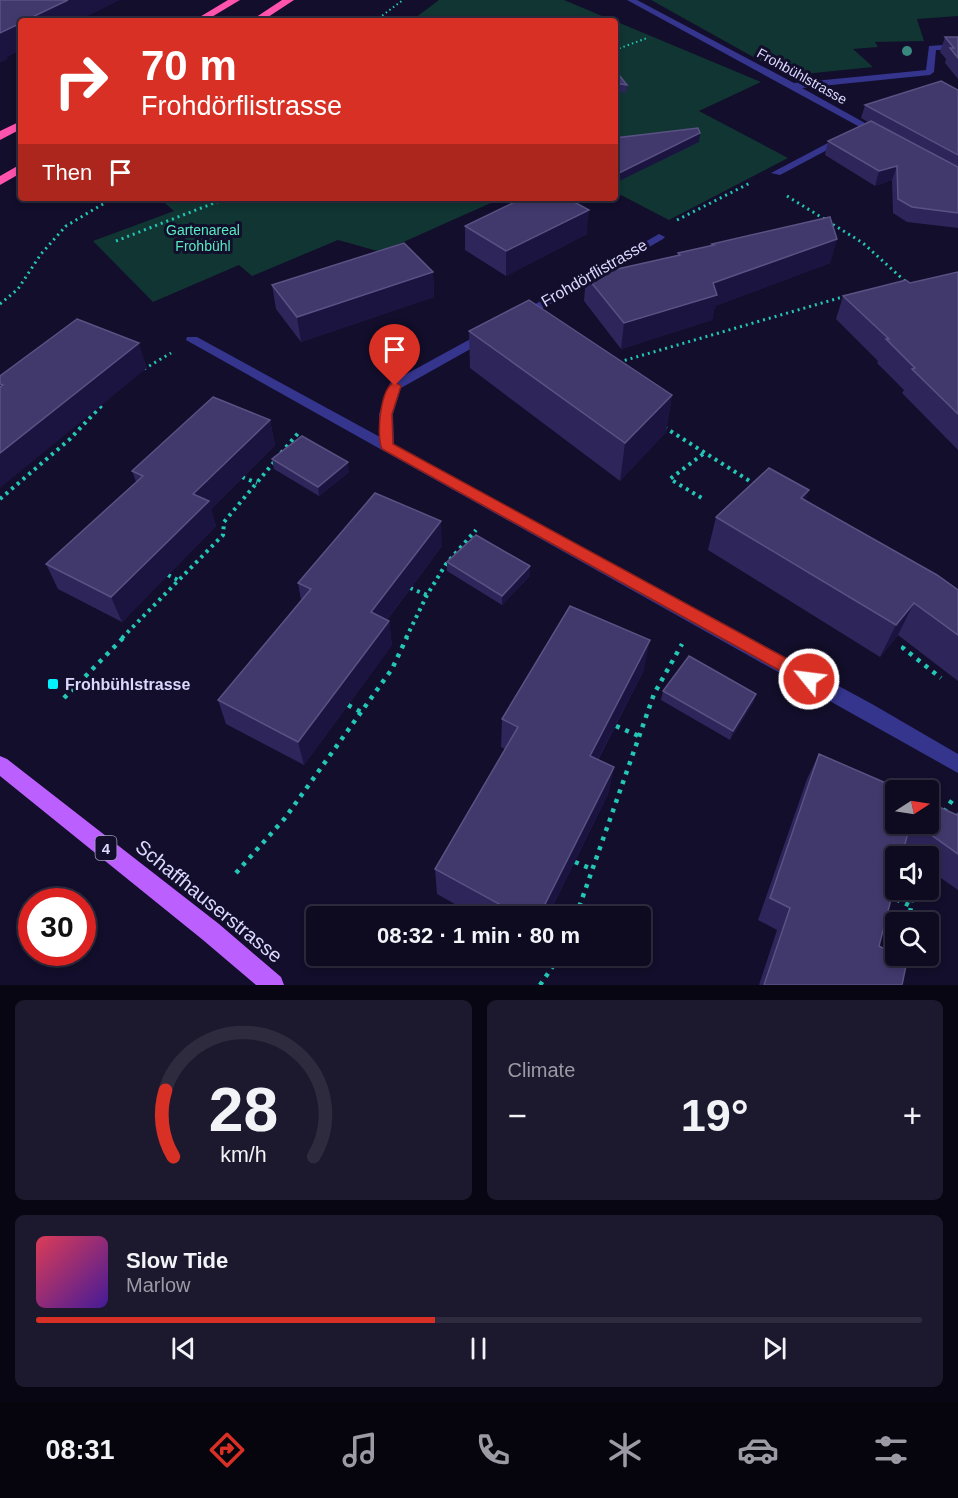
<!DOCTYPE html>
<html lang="en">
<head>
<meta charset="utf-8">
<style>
	:root { --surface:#0e0a20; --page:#1c182d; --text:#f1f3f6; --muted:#9b9aa5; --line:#2e2b3e; --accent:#d93025 }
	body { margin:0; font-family:Arial,sans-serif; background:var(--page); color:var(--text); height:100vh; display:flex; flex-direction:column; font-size:22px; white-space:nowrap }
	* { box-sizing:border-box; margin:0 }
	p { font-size:20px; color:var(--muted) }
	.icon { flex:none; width:33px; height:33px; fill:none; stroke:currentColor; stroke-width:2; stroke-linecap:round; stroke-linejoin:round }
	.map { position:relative; height:985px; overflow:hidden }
	.drawer { display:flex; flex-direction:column; gap:15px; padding:15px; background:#080612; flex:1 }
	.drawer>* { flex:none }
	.hud { position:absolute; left:18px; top:18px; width:600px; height:183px; border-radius:6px; box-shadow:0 3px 9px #0003,0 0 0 2px var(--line); background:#d93025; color:#fff; overflow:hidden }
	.needle { width:39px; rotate:78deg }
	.fabs { position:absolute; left:885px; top:780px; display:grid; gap:12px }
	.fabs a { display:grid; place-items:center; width:54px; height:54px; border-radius:6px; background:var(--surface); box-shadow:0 3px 9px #0003,0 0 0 2px var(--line); font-size:30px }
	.speed { position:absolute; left:18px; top:888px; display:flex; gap:12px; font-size:30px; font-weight:700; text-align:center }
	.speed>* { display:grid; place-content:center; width:78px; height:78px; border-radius:50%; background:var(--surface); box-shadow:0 3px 9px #0003,0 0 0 2px var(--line); line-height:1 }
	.speed .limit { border:9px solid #d22; background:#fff; color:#111 }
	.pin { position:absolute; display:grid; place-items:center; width:51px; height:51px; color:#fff; margin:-62px -26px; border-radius:50% 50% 50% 0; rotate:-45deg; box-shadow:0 0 6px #0007 }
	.pin .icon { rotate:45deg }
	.me { position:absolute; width:66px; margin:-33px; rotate:299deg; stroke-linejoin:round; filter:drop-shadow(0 0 4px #0008) }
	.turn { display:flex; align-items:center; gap:21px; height:126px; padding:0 24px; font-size:27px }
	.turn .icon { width:78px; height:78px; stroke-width:2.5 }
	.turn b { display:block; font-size:42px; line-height:51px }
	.then { display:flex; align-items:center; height:57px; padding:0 24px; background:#0003; gap:12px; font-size:22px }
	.big { font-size:45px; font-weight:600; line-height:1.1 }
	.drawer .card { flex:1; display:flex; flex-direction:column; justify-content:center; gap:9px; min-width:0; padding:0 21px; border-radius:9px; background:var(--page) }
	.drawer .dial { align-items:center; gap:0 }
	.dial svg { height:156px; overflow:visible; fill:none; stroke:var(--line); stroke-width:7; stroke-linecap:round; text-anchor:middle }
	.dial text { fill:var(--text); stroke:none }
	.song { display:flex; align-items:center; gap:18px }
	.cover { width:72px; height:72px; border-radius:9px; background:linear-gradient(135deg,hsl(350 70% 55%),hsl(260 70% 35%)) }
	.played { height:6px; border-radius:3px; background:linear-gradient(90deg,var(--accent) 45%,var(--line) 45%) }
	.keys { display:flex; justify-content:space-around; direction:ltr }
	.heat { display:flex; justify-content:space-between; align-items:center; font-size:33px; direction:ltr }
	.drawer .tiles { flex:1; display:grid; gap:15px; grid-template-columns:1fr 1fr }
	.card:last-child { grid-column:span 2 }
	.trip { position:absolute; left:306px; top:906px; width:345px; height:60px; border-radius:6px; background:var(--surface); box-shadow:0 3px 9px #0003,0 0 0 2px var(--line); font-weight:600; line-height:60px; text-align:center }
	.dock { display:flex; height:96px; justify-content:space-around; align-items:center; background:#06040d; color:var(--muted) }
	.dock .icon { width:42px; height:42px }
	.dock .selected { color:var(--accent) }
	.dock b { font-size:27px; color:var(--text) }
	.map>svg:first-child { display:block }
</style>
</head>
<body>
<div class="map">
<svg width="958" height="985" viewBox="0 0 958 985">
	<rect width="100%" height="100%" fill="#120e2b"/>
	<g fill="#103532">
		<polygon points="439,0 564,0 614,21 411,21"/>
		<polygon points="651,0 958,0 958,16 917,19 924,41 875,42 878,47 853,49 873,67 804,74 782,73"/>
		<polygon points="615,21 761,82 699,111 788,158 669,220 615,192"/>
		<polygon points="159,198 502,198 381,252 338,240 252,276 239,265 153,302 93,241 174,211"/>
	</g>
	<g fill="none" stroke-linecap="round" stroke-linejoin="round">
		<g stroke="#24c7b6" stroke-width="2" stroke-dasharray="1.5 3" stroke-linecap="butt">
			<polyline points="375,21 403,0"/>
			<polyline points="615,50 647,38"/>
		</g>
		<g stroke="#24c7b6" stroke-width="3" stroke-dasharray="2 4" stroke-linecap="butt">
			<polyline points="787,196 863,243 907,283"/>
			<polyline points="677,220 750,183"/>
			<polyline points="116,241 227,198"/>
			<polyline points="0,304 18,289 41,254 66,226 113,198"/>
			<polyline points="619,362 846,296"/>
			<polyline points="144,369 171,353"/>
		</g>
		<g stroke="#24c7b6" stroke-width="4" stroke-dasharray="3 4.5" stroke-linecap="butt">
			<polyline points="664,427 756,485"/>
			<polyline points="281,453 300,431"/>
			<polyline points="703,454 670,479 705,500"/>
			<polyline points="242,477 257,483"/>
			<polyline points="0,499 70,439 102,405"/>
			<polyline points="168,575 180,581"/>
			<polyline points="410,588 427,595"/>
			<polyline points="122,638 223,535 224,522 275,461"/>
			<polyline points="406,638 427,595 446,564 476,530"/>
		</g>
		<g stroke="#24c7b6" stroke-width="4.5" stroke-dasharray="4 6" stroke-linecap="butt">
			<polyline points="910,638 903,648 941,678"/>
			<polyline points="64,698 124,637"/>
			<polyline points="348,705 361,712"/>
			<polyline points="616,726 639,736"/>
			<polyline points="944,812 955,796"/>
			<polyline points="575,862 592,869"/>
			<polyline points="236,873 285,818 392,669 407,637"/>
			<polyline points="887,895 911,906"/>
			<polyline points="576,916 654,694 682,644"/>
			<polyline points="909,922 913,890"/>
			<polyline points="540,985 560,956"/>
		</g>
		<g fill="#35358e" fill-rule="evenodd">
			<polygon points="627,0 637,0 794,83 926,70 929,46 958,44 958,50 936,50 934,72 930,75 802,88 883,133 885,135 880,138"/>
			<polygon points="845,134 850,137 848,139 780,175 771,173"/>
			<polygon points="659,234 665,237 663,239 526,318 522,319 516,315"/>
			<polygon points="485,331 490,332 491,335 490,338 401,388 393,414 394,445 872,704 958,754 958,773 186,340 187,337 197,337 380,437 379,414 390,383"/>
		</g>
		<polygon fill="#bc5fff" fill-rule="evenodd" points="0,756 7,759 219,924 281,977 284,985 256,985 203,940 0,776"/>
		<g fill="#ff53ad" fill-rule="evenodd">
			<polygon points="228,0 240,0 205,21 193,21"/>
			<polygon points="282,0 294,0 262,21 250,21"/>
			<polygon points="21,121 21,129 0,140 0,131"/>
			<polygon points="21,164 21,173 0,185 0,176"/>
		</g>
	</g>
	<circle fill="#38887d" cx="907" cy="51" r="5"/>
	<g fill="#2e255a">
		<polygon points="945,37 958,37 958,79 945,63 946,59 940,52"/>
		<polygon points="615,70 627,85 626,93 615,91"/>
		<polygon points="958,90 958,228 907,222 893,213 892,180 875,186 825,155 828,141 868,122 861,118 865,105"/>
		<polygon points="465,226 587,234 506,276 465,250"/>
		<polygon points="837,239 830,263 715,306 712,320 621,349 584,301 586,276 678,255 678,253 712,245 712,244"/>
		<polygon points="433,272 434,297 301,342 276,309 272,285"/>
		<polygon points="958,272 958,450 902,393 904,390 877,363 878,361 836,319 843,296 910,283"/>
		<polygon points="469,331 672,395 666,432 620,481 470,368"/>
		<polygon points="270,420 275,445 211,509 216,526 122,622 58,589 46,564 136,482 132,471"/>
		<polygon points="272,459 349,472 319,496 274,469"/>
		<polygon points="805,501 958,590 958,681 898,635 880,657 708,550 716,517"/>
		<polygon points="442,546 387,620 389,621 392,645 304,765 226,724 218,700 301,600 298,583"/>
		<polygon points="447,562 530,576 502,605 447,571"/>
		<polygon points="644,670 598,760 614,767 608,794 548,916 476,916 437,894 435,869 505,749 501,747 502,719"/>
		<polygon points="663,691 756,694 753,703 730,740 661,700"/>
		<polygon points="819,754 896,824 928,824 956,814 958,812 958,890 928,869 928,856 912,856 903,850 879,946 902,985 759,985 777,930 758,920 807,779"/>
	</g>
	<g fill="#1b1440">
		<polygon points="68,0 120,0 78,21 24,21"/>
		<polygon points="21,23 21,50 7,57 8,59 0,63 0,33"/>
		<polygon points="700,133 699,142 615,183 615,175"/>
		<polygon points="897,166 892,180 875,186 879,171"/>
		<polygon points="589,210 587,234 506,276 506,251"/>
		<polygon points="837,239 830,263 715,306 712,320 621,349 624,323 713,283"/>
		<polygon points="433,272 434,297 301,342 297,317"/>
		<polygon points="139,343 147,368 0,488 0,453"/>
		<polygon points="672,395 666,432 620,481 625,443"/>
		<polygon points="270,420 275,445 211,509 216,526 122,622 111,597 193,494"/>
		<polygon points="348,462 349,472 319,496 318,487"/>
		<polygon points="809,490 798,523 801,498"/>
		<polygon points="441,521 442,546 374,637 371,612"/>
		<polygon points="530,566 530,576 502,605 502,596"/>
		<polygon points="914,603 898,635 880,657 896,625"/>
		<polygon points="389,621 392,645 304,765 298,742"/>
		<polygon points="650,640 644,670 585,784 590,756"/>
		<polygon points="756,694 753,703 730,740 733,731"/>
		<polygon points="614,767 608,794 548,916 539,916"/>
	</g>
	<g fill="#41396c" stroke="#595283" stroke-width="1.5">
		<polygon points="0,0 68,0 24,21 21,21 21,23 0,33"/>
		<polygon points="542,17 546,21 524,21 527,18"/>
		<polygon points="945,37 958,37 958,58 950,48 954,48"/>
		<polygon points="615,70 627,85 615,83"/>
		<polygon points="941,81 958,90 958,155 865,105"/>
		<polygon points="871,121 958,167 958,213 912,207 898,199 897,166 879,171 828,141"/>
		<polygon points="698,128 700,133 615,175 615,138"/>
		<polygon points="523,198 567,198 589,210 506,251 465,226"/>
		<polygon points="830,217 837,239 713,283 717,295 624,323 586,276 680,255 678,253 714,245 712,244"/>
		<polygon points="404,243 433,272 297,317 272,285"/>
		<polygon points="958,272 958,414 912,369 915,368 886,339 889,339 843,296 906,280 910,283"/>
		<polygon points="529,300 672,395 625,443 469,331"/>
		<polygon points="77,319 139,343 0,453 0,387 3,385 0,384 0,376"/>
		<polygon points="213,397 270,420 193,494 209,501 111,597 46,564 143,476 132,471"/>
		<polygon points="302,436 348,462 318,487 272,459"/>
		<polygon points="769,468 809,490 801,498 937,575 958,590 958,635 914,603 896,625 716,517"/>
		<polygon points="375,493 441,521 371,612 389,621 298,742 218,700 311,589 298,583"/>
		<polygon points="476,535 530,566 502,596 447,562"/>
		<polygon points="570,606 650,640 590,756 614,767 539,916 521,916 435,869 518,727 502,719"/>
		<polygon points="689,656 756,694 733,731 663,691"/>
		<polygon points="819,754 902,790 896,790 896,824 910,824 902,856 896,856 896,880 879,946 907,961 902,985 764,985 790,908 770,898"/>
		<polygon points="928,802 957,815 958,813 958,854 916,824 928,824"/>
	</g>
	<path fill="#d93025" stroke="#8d1f18" stroke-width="1.5" d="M395 382 401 386 392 414 393 444 815 674 817 679 815 684 809 686 804 684 382 449C376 436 380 387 395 382Z"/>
	<rect fill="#04f1ff" stroke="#120e2b" stroke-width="2" x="47" y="678" width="12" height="12" rx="3"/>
	<g text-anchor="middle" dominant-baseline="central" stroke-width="6" stroke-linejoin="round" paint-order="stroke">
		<g font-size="14" fill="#dbd8ff" stroke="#120e2b">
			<text transform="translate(802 76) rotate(29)">Frohbühlstrasse</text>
		</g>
		<g font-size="14" fill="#58ebc0" stroke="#120e2b">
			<text x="203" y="230">Gartenareal<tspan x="203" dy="16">Frohbühl</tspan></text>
		</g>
		<rect fill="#120e2b" stroke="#9f9bbf" stroke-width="1.5" x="95.5" y="836" width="21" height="24" rx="4.5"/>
		<g font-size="15" font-weight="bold" fill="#dbd8ff">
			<text x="106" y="848">4</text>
		</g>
		<g font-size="16" fill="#dbd8ff" stroke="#120e2b">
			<text transform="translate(594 273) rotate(-30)">Frohdörflistrasse</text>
		</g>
		<g font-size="16" font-weight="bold" fill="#dbd8ff" stroke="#120e2b" text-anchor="start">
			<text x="65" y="684">Frohbühlstrasse</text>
		</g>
		<g font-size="20" fill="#dbd8ff" stroke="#120e2b">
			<text transform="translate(209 901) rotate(39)">Schaffhauserstrasse</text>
		</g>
	</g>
</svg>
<div class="fabs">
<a><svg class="needle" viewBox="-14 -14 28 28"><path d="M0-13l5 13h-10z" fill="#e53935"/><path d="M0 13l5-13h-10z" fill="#9b9aa5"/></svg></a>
<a><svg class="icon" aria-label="sound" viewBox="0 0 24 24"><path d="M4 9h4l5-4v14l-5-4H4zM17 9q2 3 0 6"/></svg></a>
<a><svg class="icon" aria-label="search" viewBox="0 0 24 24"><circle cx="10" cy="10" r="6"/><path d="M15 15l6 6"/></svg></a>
</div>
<div class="speed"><div class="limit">30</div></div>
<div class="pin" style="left:395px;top:386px;background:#d93025"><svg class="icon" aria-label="arrive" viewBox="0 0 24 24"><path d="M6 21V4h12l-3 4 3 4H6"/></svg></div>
<svg class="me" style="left:809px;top:679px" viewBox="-20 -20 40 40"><circle r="17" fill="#d93025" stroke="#fff" stroke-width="3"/><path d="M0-11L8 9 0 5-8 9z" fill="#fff"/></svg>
<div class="trip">08:32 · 1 min · 80 m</div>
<div class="hud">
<div class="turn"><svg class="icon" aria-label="right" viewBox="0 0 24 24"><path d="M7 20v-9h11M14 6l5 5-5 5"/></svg><div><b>70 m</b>Frohdörflistrasse</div></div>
<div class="then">Then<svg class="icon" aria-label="arrive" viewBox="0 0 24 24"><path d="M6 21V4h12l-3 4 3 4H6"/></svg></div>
</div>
</div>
<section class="drawer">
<div class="tiles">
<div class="card dial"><svg viewBox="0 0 100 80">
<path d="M14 69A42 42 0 1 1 86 69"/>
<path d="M14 69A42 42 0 0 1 10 35" stroke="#d93025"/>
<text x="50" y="56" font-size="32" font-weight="700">28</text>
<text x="50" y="72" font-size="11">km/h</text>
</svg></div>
<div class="card"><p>Climate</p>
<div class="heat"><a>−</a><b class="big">19°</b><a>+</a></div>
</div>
<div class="card">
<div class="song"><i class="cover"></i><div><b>Slow Tide</b><p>Marlow</p></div></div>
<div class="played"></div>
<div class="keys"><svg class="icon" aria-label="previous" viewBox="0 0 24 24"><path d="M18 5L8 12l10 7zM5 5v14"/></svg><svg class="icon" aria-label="pause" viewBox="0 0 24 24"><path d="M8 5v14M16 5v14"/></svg><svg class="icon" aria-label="next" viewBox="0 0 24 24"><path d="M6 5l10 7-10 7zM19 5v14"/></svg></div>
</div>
</div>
</section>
<nav class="dock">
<b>08:31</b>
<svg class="icon selected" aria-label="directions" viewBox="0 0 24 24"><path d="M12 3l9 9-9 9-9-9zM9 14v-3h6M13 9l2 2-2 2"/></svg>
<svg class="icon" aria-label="music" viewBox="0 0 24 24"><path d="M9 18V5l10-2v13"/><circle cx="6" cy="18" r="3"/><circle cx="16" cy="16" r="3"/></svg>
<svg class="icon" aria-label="phone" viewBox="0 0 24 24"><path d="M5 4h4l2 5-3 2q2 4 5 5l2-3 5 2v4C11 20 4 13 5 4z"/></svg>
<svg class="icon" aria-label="climate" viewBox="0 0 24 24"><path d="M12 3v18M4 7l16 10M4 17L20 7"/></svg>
<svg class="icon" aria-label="car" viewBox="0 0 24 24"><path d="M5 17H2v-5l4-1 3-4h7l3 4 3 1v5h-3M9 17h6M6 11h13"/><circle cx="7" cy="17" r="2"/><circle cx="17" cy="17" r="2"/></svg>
<svg class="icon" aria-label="filters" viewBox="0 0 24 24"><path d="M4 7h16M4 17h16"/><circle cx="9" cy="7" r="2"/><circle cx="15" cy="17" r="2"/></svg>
</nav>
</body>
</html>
